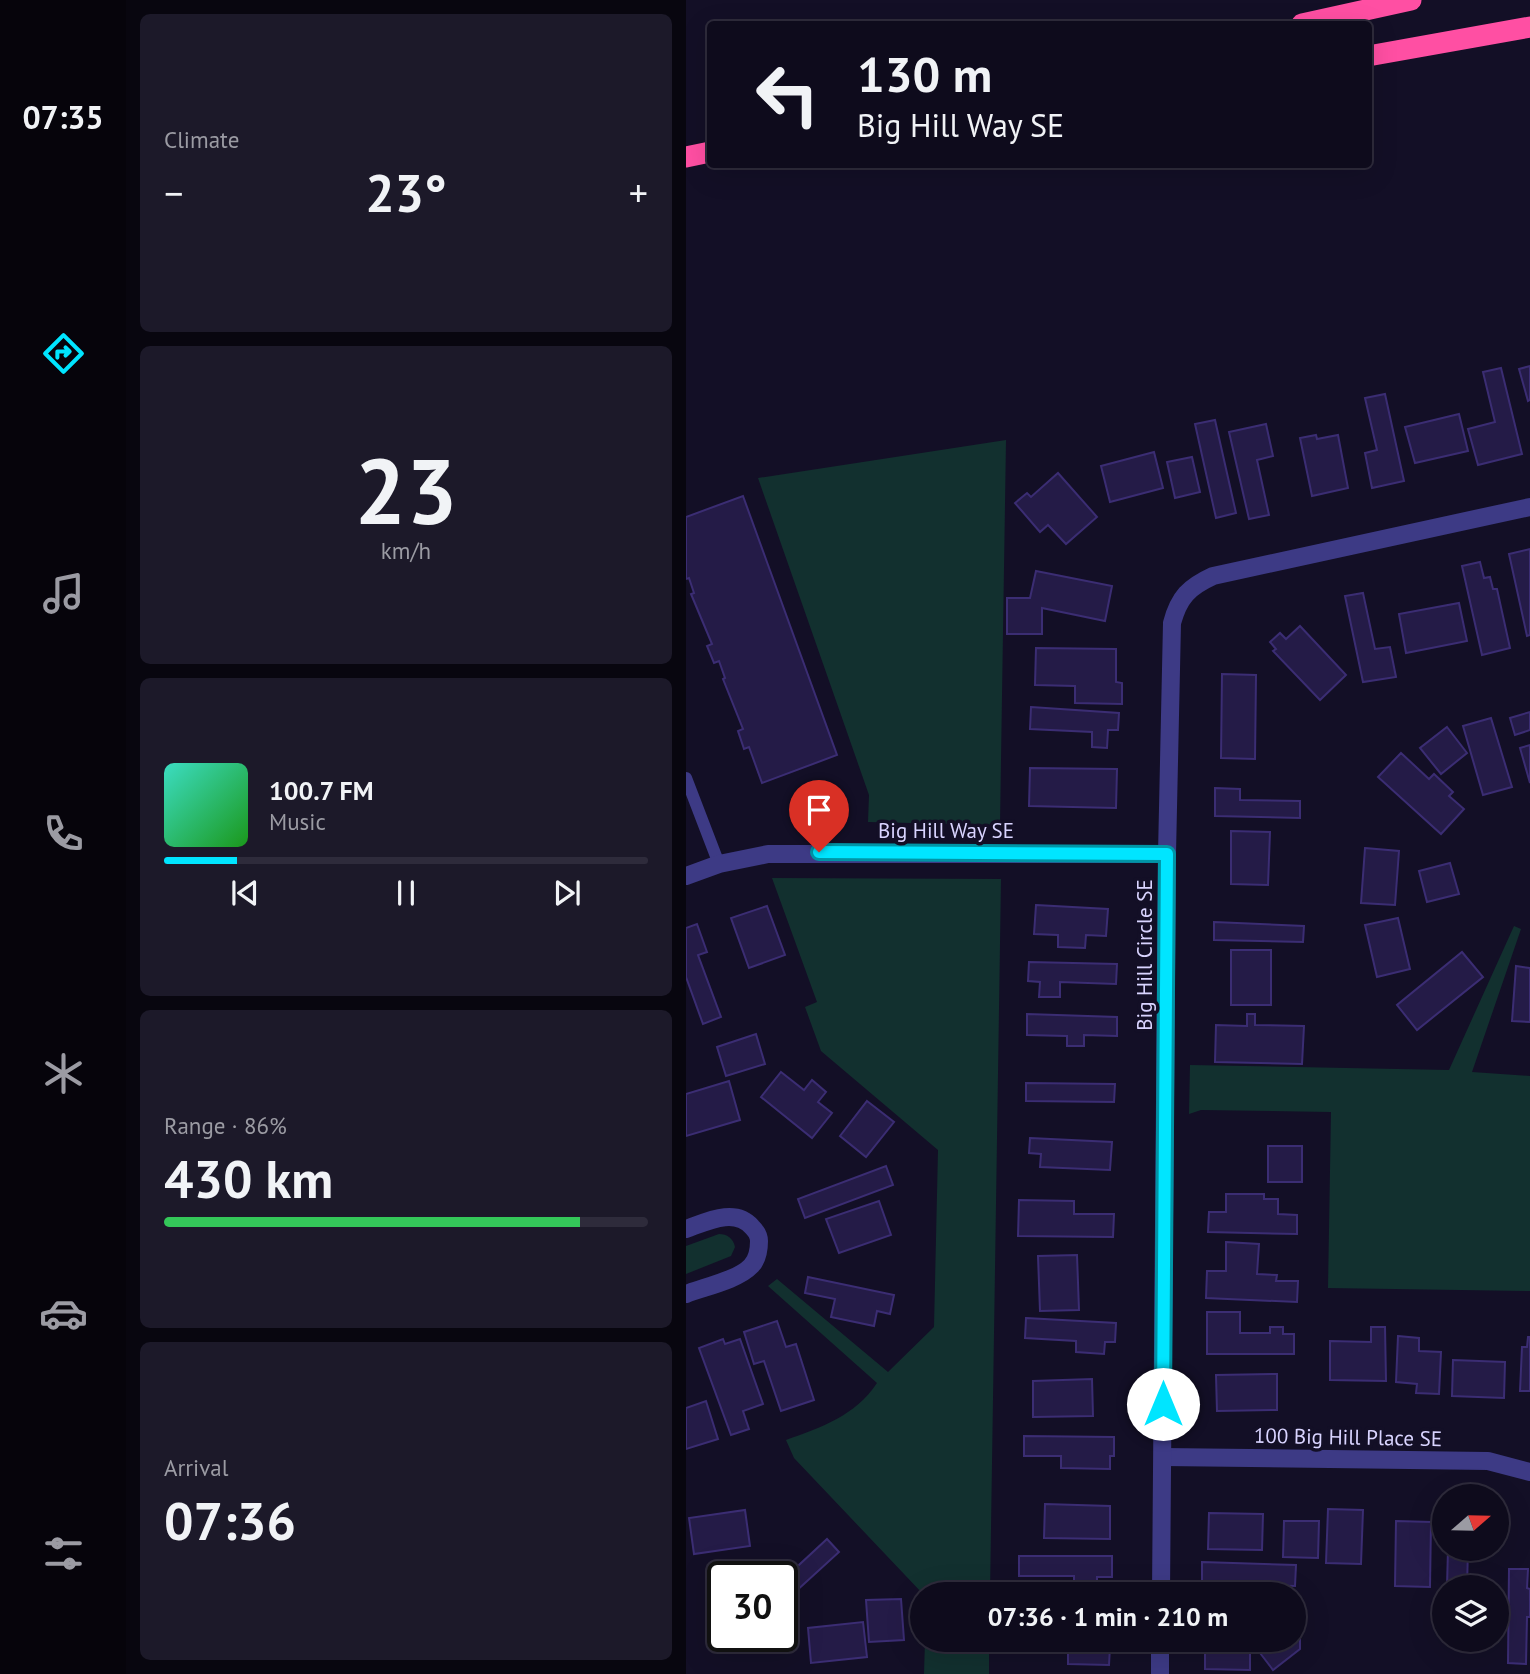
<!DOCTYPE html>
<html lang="en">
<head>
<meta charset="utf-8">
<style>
	:root { --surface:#0e0b1c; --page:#1c1929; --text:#f1f3f6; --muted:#9b9ba3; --line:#2e2b3b; --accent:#00e5ff }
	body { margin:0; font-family:"PT Sans",sans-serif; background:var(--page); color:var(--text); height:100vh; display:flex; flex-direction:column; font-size:26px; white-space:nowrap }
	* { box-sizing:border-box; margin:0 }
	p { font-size:23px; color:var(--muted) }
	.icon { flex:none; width:38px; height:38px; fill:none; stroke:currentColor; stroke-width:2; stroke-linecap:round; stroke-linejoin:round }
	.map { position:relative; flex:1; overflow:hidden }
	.details { display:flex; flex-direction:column; gap:14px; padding:14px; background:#08060f; width:560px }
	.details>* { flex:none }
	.guide { position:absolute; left:21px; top:21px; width:665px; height:147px; border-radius:7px; box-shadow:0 7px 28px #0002,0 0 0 2px var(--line); background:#0e0b1c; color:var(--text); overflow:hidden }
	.needle { width:46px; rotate:70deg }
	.fabs { position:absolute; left:746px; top:1484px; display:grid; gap:14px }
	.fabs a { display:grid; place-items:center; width:77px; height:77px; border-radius:50%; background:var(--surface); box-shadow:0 7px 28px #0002,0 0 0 2px var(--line); font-size:35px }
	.speed { position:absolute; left:21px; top:1561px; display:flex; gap:14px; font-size:35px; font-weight:700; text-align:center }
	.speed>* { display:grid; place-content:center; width:91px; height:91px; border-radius:50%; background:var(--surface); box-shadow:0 7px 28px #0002,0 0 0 2px var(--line); line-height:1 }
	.speed .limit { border:4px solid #111; border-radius:10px; background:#fff; color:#111 }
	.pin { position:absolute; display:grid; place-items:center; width:60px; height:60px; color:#fff; margin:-72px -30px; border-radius:50% 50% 50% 0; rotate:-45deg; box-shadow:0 0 7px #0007 }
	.pin .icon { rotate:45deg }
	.me { position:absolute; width:77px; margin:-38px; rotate:0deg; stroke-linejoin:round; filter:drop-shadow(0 0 5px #0008) }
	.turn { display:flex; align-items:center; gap:24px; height:147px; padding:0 35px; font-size:32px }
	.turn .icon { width:91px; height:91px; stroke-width:2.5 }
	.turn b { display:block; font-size:49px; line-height:60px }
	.big { font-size:52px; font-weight:700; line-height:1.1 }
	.details .card { flex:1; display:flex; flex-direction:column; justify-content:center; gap:10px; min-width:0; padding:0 24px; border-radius:10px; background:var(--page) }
	.details .dial { align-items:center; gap:0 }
	.dial b { font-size:91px; line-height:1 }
	.song { display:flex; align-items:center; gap:21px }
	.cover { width:84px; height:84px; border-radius:10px; background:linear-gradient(135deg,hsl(170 70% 55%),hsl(120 70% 35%)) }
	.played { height:7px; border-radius:4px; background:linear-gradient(90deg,var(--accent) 15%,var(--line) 15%) }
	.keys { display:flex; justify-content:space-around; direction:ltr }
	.heat { display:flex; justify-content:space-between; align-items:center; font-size:38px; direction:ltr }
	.charge { height:10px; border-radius:5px; background:linear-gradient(90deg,#34c759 86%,var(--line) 0) }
	.trip { position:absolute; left:224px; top:1582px; width:396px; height:70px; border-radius:35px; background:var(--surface); box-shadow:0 7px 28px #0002,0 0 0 2px var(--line); font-weight:700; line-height:70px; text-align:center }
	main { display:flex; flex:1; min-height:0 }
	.tab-bar { display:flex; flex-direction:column; width:126px; justify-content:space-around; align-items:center; background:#06040b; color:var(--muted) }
	.tab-bar .icon { width:49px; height:49px }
	.tab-bar .active { color:var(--accent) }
	.tab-bar b { font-size:32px; color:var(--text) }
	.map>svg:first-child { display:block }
</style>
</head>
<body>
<main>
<nav class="tab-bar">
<b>07:35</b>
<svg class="icon active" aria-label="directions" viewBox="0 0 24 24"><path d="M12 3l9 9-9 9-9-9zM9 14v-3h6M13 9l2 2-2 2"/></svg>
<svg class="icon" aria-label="music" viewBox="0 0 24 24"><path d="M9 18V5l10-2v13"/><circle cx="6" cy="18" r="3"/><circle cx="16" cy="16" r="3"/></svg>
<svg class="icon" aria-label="phone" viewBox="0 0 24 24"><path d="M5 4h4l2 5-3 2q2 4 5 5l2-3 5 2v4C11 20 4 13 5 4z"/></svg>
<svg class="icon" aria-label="climate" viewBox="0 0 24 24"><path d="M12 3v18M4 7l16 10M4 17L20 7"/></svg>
<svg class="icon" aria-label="car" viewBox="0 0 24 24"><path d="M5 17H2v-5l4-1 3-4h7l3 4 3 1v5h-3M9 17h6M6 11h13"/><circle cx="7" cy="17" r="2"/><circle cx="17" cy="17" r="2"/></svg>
<svg class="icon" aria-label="filters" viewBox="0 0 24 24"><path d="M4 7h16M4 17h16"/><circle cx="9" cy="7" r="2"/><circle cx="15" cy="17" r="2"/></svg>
</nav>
<section class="details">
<div class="card"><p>Climate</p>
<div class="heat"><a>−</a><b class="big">23°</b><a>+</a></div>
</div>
<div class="card dial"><b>23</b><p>km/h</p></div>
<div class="card">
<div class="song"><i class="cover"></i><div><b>100.7 FM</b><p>Music</p></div></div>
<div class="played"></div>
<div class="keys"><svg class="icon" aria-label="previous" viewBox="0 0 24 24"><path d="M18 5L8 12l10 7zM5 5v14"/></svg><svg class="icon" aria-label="pause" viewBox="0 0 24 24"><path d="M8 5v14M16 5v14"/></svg><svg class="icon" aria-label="next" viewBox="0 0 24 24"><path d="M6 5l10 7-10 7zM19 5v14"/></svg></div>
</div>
<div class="card"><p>Range · 86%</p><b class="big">430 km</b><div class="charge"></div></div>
<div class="card"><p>Arrival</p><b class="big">07:36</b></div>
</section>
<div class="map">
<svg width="844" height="1674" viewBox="0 0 844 1674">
	<rect width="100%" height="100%" fill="#130f26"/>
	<g fill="#12302f">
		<polygon points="320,440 314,825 182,822 183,795 72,478"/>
		<path d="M86 878 315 879 304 1594H237L108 1458 100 1440C136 1427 169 1416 191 1383L82 1286 91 1279 202 1372 248 1327 252 1150 135 1051 119 1007 131 1002Z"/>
		<polygon points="828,926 835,929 786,1072 844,1076 844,1291 642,1288 645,1112 515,1110 503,1114 504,1065 763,1070"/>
		<path d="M33 1234C41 1234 47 1238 49 1247L45 1256 0 1274V1246Z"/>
		<polygon points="239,1640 303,1640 303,1674 238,1674"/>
	</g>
	<g fill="#241b47" stroke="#3b2d73" stroke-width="2">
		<polygon points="844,366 844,400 842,401 833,369"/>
		<polygon points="815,368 836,454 792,465 782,429 809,422 797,372"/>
		<polygon points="699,394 718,481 686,488 679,453 691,450 679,398"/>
		<polygon points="773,414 782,451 729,463 719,427"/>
		<polygon points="529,420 550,513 530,518 509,424"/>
		<polygon points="580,424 587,456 571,460 583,515 563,519 543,432"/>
		<polygon points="630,435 631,439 652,435 662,488 626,496 614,438"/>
		<polygon points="468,452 477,488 424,502 415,466"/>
		<polygon points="506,457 514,492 489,498 481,462"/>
		<polygon points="372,473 411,517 380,544 362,525 354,532 329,503 341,493 345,497"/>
		<polygon points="57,496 151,755 76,783 63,747 58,749 52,731 57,729 37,679 39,678 33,661 28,663 21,646 26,644 5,594 8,593 3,578 0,579 0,517"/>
		<polygon points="844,549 844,635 841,636 823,554"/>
		<polygon points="794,562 798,578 804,577 807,589 811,589 824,648 796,655 776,566"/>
		<polygon points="350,571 426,586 419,621 356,608 356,634 321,634 321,598 344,598"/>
		<polygon points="677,593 689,649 704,647 710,677 677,682 659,596"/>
		<polygon points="773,603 781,641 720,653 713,614"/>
		<polygon points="614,626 660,675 634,700 587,651 590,649 584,642 594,633 600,639"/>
		<polygon points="350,648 430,649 430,682 436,683 436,704 389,703 389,686 349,685"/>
		<polygon points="536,674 570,675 569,759 535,758"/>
		<polygon points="345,707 433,713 432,730 422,730 421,748 406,747 406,732 344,729"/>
		<polygon points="844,712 844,730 829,735 824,718"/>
		<polygon points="805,718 826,787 797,795 777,726"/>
		<polygon points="761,727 781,753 755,774 734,748"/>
		<polygon points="844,745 844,783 834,748"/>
		<polygon points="715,753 743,779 748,774 767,792 763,796 778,809 755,834 692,777"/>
		<polygon points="344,768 431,769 430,808 343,806"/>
		<polygon points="529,788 554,789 554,800 614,801 614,818 529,816"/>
		<polygon points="545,831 584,832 582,885 545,884"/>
		<polygon points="679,848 713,851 709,905 675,903"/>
		<polygon points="764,863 773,894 741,902 733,871"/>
		<polygon points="350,905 422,909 420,936 400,935 399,948 372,947 372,935 348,934"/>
		<polygon points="81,906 99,955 63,968 45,918"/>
		<polygon points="712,918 724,969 691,977 679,925"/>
		<polygon points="528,922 618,926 617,942 528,940"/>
		<polygon points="11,924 21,952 12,955 35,1017 17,1024 0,977 0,928"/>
		<rect x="545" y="950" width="40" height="55"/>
		<polygon points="776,952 797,977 731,1030 711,1005"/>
		<polygon points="343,962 431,964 430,984 374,982 374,997 353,997 354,982 342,981"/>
		<polygon points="830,966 844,968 844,1022 826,1021"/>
		<polygon points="341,1014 431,1017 431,1036 398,1035 398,1046 381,1046 381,1036 341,1035"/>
		<polygon points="561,1014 569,1014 569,1025 618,1026 616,1064 529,1062 530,1025 561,1026"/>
		<polygon points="70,1034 79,1064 40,1076 31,1047"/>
		<polygon points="95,1072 118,1090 126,1080 140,1092 132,1102 146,1113 126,1138 75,1097"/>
		<polygon points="43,1081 54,1120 0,1136 0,1094"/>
		<polygon points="340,1083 429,1084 428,1102 340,1101"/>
		<polygon points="181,1101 208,1122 180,1157 154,1136"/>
		<polygon points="344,1138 426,1142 424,1170 354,1167 355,1154 343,1153"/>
		<rect x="582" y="1146" width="34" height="36"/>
		<polygon points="200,1166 207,1185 119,1218 112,1199"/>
		<polygon points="540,1194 578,1194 578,1199 592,1199 592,1214 611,1215 611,1234 522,1232 523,1212 540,1212"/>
		<polygon points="333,1200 388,1201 388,1214 428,1214 427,1237 332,1236"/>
		<polygon points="193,1201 205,1235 153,1253 140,1219"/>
		<polygon points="540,1242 573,1244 571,1274 591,1275 590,1281 612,1281 611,1302 520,1298 521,1271 540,1271"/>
		<polygon points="391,1255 393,1310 354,1311 352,1256"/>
		<polygon points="122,1277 208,1295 204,1314 191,1311 188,1326 145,1317 149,1299 119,1293"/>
		<polygon points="521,1312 554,1312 554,1333 584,1333 584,1327 597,1327 597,1334 608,1334 608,1354 521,1354"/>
		<polygon points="340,1318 430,1323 429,1342 419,1342 418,1354 390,1352 390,1341 339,1338"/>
		<polygon points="91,1321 100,1347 110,1344 128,1400 95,1411 78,1361 68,1364 58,1332"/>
		<polygon points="685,1327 699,1327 700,1381 644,1380 644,1341 685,1342"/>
		<polygon points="712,1336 733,1338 733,1351 755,1352 753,1394 730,1393 731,1384 710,1382"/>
		<polygon points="842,1337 844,1337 844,1391 834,1391 836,1347 841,1347"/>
		<polygon points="37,1339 39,1344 54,1339 77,1404 57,1411 63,1429 45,1435 13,1348"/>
		<polygon points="767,1360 819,1362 818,1398 766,1396"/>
		<polygon points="591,1374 591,1410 531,1411 530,1375"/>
		<polygon points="406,1379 407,1416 347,1417 347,1381"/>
		<polygon points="20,1401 32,1439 0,1449 0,1408"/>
		<polygon points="338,1436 428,1437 428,1456 424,1456 424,1469 375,1468 375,1456 338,1456"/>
		<polygon points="359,1504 424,1506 424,1539 358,1538"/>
		<polygon points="642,1509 677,1510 675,1564 640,1563"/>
		<polygon points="59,1510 64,1546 8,1554 3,1518"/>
		<polygon points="523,1513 577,1514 576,1550 522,1549"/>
		<polygon points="598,1521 633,1521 632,1558 597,1557"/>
		<polygon points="710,1521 745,1522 744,1587 709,1586"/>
		<polygon points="141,1539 153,1552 96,1604 96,1577 81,1577 92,1567 101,1576"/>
		<polygon points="762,1549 782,1549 781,1587 761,1587"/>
		<polygon points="333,1556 426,1556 426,1577 411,1577 411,1591 388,1590 388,1576 333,1576"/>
		<polygon points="516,1562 610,1565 609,1586 516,1583"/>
		<polygon points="823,1569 842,1569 841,1588 844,1589 844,1617 841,1617 840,1664 822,1663"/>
		<polygon points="215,1599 218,1640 183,1642 180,1600"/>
		<polygon points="607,1615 614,1615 614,1649 587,1670 574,1653 573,1640 607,1640"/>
		<polygon points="177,1622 181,1657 125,1663 122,1628"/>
		<polygon points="363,1640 393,1640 393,1645 424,1646 423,1665 382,1664 382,1647 363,1647"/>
		<polygon points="519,1640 565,1640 565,1648 554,1648 554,1653 564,1653 564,1670 519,1669"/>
	</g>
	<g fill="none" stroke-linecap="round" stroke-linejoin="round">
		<polyline stroke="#3d3a85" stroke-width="12" points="0,778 33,864"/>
		<g stroke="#3d3a85" stroke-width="18">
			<polyline points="0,876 33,864 82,854 481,854"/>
			<path d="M0 1229C20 1222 49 1207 66 1227 70 1231 73 1235 73 1241 73 1250 72 1259 65 1266 52 1280 18 1287 0 1294"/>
			<polyline points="477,1457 802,1461 844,1472"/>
			<path d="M475 1594 481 854 486 623C493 597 503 587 527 576L844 507"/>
			<polyline points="474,1674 474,1640"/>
		</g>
		<g stroke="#ff4fa3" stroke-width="21">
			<polyline points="616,24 725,0"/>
			<polyline points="682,56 844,27"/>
			<polyline points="0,157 24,152"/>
		</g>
	</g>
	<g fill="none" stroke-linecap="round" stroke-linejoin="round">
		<g stroke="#0095a6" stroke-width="18">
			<polyline id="route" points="133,852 481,854 477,1404"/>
		</g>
		<use href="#route" stroke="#00e5ff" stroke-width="12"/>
	</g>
	<g text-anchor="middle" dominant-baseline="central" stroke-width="7" stroke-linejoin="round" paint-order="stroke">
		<g font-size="21" fill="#d9d4ff" stroke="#130f26">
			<text x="260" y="830">Big Hill Way SE</text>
			<text transform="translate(458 955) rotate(-90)">Big Hill Circle SE</text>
			<text transform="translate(662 1437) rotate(1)">100 Big Hill Place SE</text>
		</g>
	</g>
</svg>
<div class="fabs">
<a><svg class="needle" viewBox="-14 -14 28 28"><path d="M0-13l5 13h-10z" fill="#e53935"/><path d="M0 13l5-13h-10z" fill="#9b9ba3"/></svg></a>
<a><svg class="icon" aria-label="layers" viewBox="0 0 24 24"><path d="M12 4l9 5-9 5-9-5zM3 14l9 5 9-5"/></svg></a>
</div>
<div class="speed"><div class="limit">30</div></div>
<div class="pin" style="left:133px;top:852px;background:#d93025"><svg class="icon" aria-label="arrive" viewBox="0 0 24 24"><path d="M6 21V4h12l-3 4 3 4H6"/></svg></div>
<svg class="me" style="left:477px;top:1404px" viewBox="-20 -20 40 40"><circle r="19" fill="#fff"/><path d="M0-13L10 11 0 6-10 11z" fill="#00e5ff"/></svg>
<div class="trip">07:36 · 1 min · 210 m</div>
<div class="guide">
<div class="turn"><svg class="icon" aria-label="left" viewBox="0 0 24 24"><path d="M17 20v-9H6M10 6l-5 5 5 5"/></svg><div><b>130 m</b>Big Hill Way SE</div></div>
</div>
</div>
</main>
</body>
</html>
